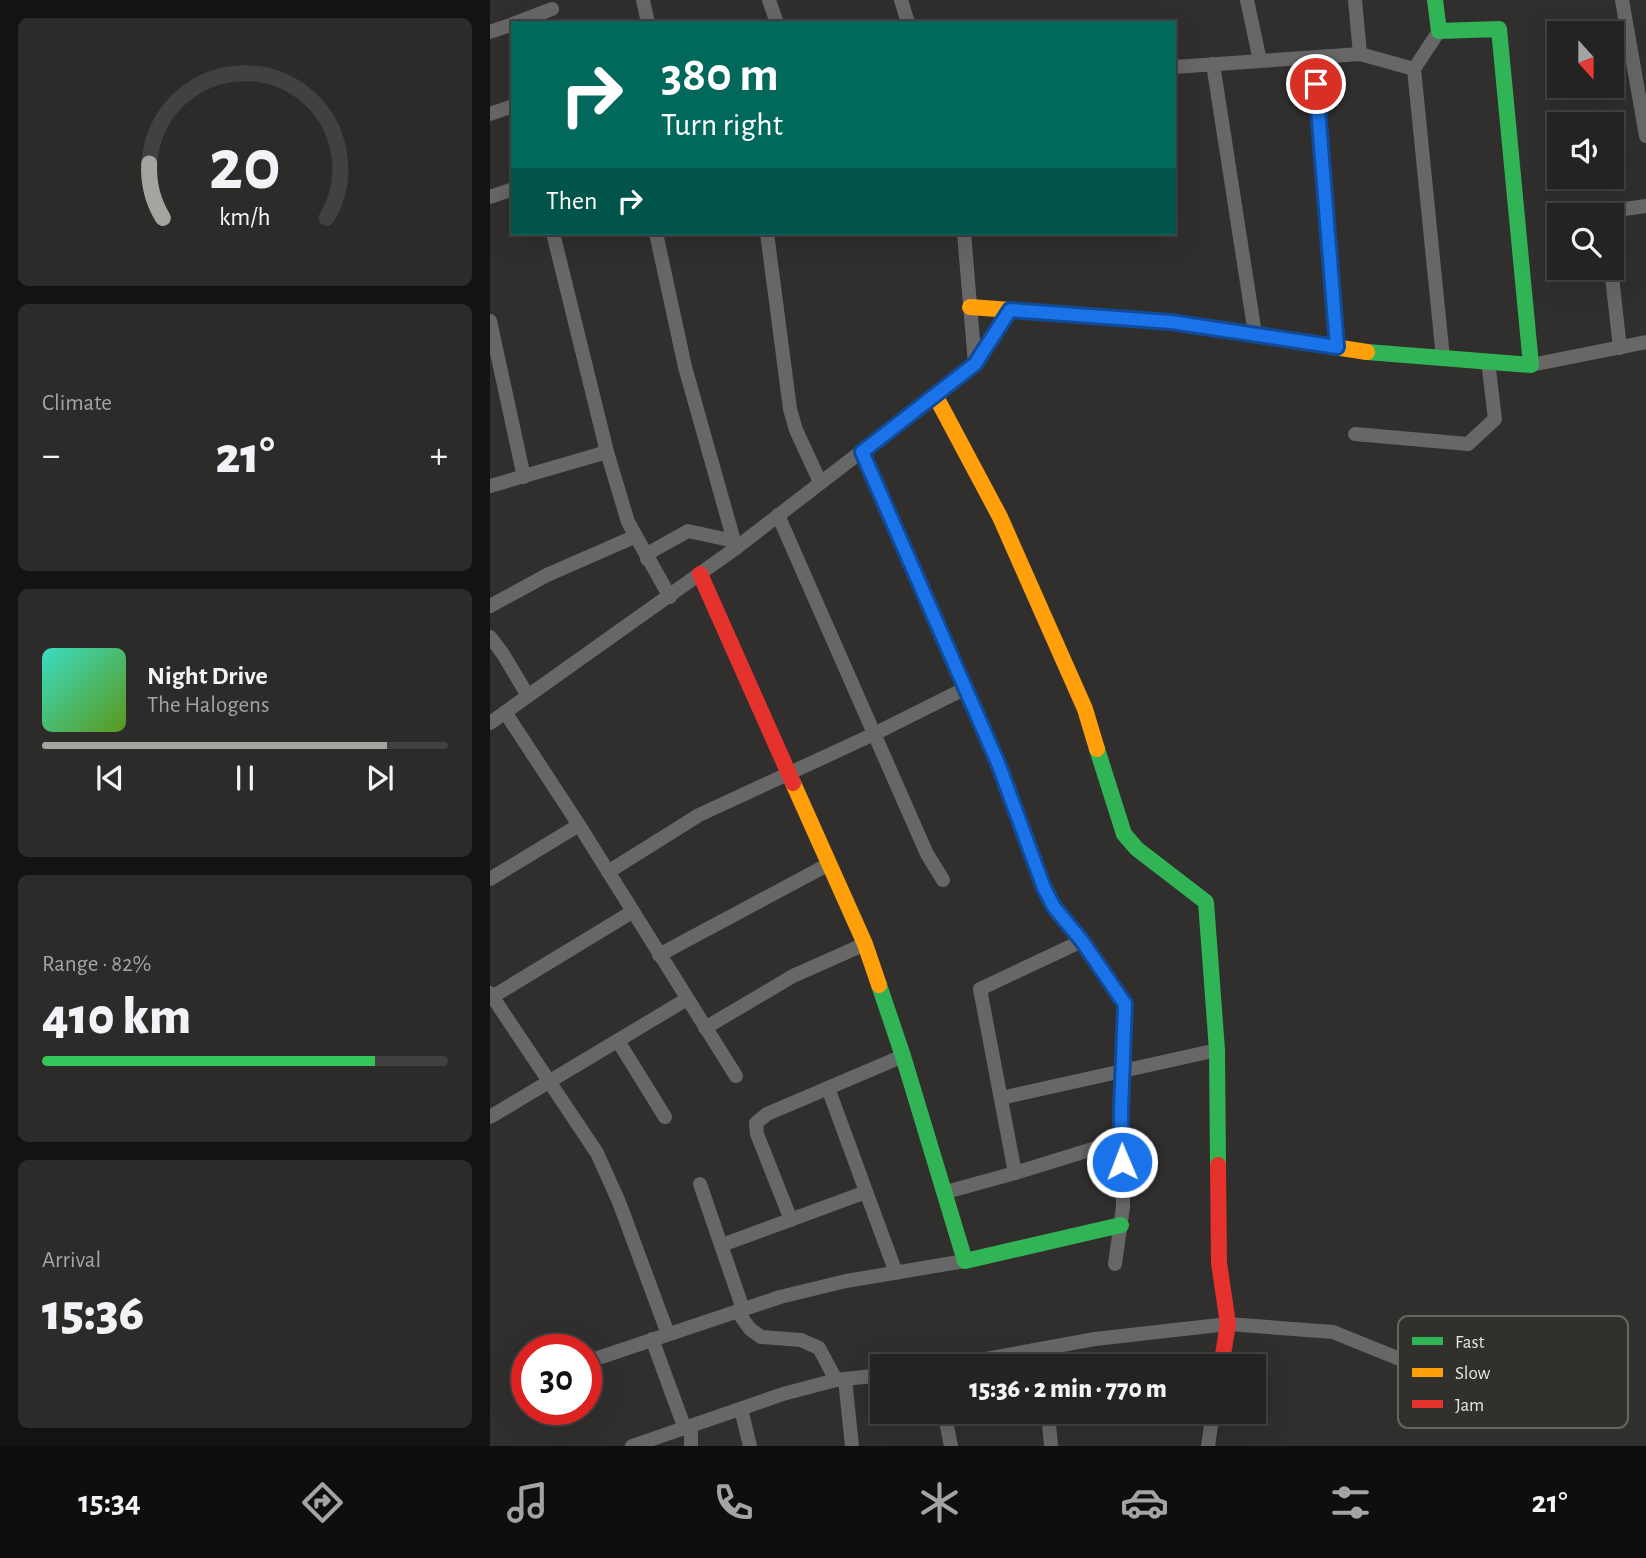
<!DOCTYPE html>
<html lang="en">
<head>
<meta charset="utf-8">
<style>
	:root { --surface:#252322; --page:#2d2b2a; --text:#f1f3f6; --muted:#a3a4a5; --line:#424040; --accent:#a5a4a1 }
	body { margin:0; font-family:"Alegreya Sans",sans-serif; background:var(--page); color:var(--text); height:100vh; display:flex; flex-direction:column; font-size:26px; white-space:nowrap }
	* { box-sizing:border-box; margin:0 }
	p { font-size:23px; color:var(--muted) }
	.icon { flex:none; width:38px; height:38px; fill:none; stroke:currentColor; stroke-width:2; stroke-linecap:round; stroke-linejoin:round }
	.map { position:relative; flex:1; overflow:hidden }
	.panel { display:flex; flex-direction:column; gap:18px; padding:18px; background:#141313; width:490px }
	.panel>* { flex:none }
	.guide { position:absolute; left:21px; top:21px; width:665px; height:214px; border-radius:0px; box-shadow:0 7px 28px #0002,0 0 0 2px var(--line); background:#00695c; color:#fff; overflow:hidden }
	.needle { width:46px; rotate:159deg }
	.fabs { position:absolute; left:1057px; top:21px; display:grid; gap:14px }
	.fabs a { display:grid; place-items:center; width:77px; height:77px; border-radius:0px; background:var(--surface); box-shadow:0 7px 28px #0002,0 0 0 2px var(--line); font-size:35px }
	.speed { position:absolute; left:21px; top:1334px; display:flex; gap:14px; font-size:35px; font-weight:700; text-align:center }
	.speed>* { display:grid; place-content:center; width:91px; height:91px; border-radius:50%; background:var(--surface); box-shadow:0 7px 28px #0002,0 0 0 2px var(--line); line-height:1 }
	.speed .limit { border:10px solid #d22; background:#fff; color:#111 }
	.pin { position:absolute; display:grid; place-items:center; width:60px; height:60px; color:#fff; margin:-30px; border:4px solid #fff; border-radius:50%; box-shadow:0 2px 7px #0007 }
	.me { position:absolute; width:77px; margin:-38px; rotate:359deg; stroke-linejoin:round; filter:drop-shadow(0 0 5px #0008) }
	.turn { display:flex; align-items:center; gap:24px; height:147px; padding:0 35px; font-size:32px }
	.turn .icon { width:91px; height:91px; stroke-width:2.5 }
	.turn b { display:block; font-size:49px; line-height:60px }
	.then { display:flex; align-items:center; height:66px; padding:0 35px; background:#0003; gap:14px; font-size:26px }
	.big { font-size:52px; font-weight:800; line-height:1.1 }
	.panel .tile { flex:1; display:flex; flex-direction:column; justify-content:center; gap:10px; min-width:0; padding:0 24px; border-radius:10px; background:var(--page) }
	.panel .dial { align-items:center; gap:0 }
	.dial svg { height:182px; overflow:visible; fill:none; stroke:var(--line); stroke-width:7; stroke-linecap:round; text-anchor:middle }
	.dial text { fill:var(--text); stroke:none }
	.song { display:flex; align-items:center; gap:21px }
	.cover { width:84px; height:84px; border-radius:10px; background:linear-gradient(135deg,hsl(170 70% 55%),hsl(90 70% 35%)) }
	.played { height:7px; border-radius:4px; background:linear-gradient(90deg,var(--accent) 85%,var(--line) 85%) }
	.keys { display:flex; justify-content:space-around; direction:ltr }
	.heat { display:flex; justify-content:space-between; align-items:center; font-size:38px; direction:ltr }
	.charge { height:10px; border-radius:5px; background:linear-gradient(90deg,#34c759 82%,var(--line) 0) }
	.trip { position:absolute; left:380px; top:1354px; width:396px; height:70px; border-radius:0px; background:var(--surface); box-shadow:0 7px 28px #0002,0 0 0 2px var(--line); font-weight:800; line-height:70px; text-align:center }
	.menu { display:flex; height:112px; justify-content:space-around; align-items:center; background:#0f0e0e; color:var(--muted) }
	.menu .icon { width:49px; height:49px }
	.menu .active { color:var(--accent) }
	.menu b { font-size:32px; color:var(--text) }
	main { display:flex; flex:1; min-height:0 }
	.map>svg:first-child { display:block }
</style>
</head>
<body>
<main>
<section class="panel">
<div class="tile dial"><svg viewBox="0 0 100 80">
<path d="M14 69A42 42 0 1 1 86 69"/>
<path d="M14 69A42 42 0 0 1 8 45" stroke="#a5a4a1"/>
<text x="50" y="56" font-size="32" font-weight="700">20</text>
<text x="50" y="72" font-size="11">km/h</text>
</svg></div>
<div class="tile"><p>Climate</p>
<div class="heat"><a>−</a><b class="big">21°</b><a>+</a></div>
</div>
<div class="tile">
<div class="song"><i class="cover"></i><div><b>Night Drive</b><p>The Halogens</p></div></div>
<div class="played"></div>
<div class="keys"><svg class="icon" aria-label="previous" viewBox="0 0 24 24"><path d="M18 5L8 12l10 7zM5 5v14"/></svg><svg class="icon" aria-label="pause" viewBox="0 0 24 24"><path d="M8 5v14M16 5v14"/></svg><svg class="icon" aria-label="next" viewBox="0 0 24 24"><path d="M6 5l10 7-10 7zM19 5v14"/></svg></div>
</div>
<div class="tile"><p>Range · 82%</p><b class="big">410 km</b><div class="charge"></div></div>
<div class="tile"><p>Arrival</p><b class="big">15:36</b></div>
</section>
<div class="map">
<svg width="1156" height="1446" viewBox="0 0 1156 1446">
	<rect width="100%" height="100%" fill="#312f2d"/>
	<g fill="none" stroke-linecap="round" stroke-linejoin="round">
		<g stroke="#676767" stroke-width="14">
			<polyline points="153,0 158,23"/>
			<polyline points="279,0 287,23"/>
			<polyline points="411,0 418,23"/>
			<polyline points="757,0 770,61"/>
			<polyline points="865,0 870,54"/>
			<polyline points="1132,0 1156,136"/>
			<polyline points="25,23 62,9"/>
			<polyline points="949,31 924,69 953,358"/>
			<polyline points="0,32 23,24"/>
			<polyline points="824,58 847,347"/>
			<polyline points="723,64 765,334"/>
			<polyline points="684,67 870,54 924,69"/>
			<polyline points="0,114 23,106"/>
			<polyline points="0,197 23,189"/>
			<polyline points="1121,215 1128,210 1156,206"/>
			<polyline points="63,233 117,452 138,522 180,597"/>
			<polyline points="166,233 195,367 246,548"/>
			<polyline points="277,233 300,409 306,430 330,482"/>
			<polyline points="1121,268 1130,348"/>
			<polyline points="0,321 34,477"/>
			<polyline points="485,364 520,310"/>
			<polyline points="1041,365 1156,342"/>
			<polyline points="865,434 978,444 1005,419 998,361"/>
			<polyline points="372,452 508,763 554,888 564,907 592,941 635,1004 631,1111 633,1207 625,1264"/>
			<polyline points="0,486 117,452"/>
			<polyline points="288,515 437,854 453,880"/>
			<polyline points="157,559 162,551 198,531 244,541"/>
			<polyline points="0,606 57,575 144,537"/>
			<polyline points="0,637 13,654 38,696"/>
			<polyline points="15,712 89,825 246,1076"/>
			<polyline points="0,723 246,548 485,364 474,233"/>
			<polyline points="118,872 209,815 384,734 476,688"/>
			<polyline points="0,879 89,825"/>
			<polyline points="169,955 339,864"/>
			<polyline points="0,993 107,1153 129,1202 178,1334"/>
			<polyline points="2,997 142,912"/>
			<polyline points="215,1028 303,976 375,944"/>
			<polyline points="128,1041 175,1117"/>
			<polyline points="338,1088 406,1273"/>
			<polyline points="511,1098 727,1050"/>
			<polyline points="0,1117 197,999"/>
			<polyline points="525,1173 490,989 592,941"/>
			<polyline points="210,1184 253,1309"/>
			<polyline points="456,1192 525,1173 632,1140"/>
			<polyline points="301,1220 267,1134 266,1123 277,1114 413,1056"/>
			<polyline points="232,1245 376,1192"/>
			<polyline points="247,1311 260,1329 271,1337 311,1340 329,1348 346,1380"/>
			<polyline points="162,1339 195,1429"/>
			<polyline points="551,1349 553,1367"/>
			<polyline points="96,1362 290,1297 356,1281 475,1261"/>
			<polyline points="452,1367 605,1339 738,1324 843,1332 927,1366 1016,1367"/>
			<polyline points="355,1379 362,1446"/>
			<polyline points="251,1409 260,1446"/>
			<polyline points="454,1412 461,1446"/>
			<polyline points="558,1412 561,1446"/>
			<polyline points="142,1446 293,1394 346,1380 392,1375"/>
			<polyline points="201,1446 201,1426"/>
			<polyline points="718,1446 723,1412"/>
		</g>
		<g stroke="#30b455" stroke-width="16">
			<polyline points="877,352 1041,365 1009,29 949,31 945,0"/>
			<polyline points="607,749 634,834 647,849 716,902 727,1050 728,1165"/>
			<polyline points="389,985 413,1056 475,1261 631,1225"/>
		</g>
		<g stroke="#ff9f0a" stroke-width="16">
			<polyline points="480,307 681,322 877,352"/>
			<polyline points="445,395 510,517 595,709 607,749"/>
			<polyline points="303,783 375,944 389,985"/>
		</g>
		<g stroke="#e5322d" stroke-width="16">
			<polyline points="210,574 303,783"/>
			<polyline points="728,1165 729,1263 738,1324 731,1367"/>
		</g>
	</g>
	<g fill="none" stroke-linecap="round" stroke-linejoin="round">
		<g stroke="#114b97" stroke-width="18">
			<polyline id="route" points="632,1162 631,1111 635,1004 592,941 564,907 554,888 508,763 372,452 485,364 520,310 681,322 847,347 826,84"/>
		</g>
		<use href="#route" stroke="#1a73e8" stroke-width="12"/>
	</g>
	<rect x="908" y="1316" width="230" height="112" rx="10" fill="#32302c" stroke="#676662" stroke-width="2"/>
	<rect x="922" y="1337" width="31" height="8" fill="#30b455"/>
	<rect x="922" y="1368" width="31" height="9" fill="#ff9f0a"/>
	<rect x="922" y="1400" width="31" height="8" fill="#e5322d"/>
	<g font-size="19" fill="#e4e3e0">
		<text x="965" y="1348">Fast</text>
		<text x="965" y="1379">Slow</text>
		<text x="965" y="1411">Jam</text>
	</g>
</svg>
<div class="fabs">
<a><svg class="needle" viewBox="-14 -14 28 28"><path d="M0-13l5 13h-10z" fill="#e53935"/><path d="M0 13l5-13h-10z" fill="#a3a4a5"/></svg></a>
<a><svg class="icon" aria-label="sound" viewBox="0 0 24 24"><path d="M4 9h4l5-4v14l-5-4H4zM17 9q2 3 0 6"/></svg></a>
<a><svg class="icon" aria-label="search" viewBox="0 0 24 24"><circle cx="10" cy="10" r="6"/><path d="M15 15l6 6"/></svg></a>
</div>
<div class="speed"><div class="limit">30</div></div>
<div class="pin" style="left:826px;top:84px;background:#d93025"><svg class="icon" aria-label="arrive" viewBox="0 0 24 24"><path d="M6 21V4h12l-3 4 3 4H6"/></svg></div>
<svg class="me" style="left:632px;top:1162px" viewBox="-20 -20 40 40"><circle r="17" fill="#1a73e8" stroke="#fff" stroke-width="3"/><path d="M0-11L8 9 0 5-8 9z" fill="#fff"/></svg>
<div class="trip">15:36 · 2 min · 770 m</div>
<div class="guide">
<div class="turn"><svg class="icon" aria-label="right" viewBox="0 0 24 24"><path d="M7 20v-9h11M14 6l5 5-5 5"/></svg><div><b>380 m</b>Turn right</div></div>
<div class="then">Then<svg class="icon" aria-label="right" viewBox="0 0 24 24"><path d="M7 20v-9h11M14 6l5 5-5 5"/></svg></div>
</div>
</div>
</main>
<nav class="menu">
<b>15:34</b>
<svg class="icon active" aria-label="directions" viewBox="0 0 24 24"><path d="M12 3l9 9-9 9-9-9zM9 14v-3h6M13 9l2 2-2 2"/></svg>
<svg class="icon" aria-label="music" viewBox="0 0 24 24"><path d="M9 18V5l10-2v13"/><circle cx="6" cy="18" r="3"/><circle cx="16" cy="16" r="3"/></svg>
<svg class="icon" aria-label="phone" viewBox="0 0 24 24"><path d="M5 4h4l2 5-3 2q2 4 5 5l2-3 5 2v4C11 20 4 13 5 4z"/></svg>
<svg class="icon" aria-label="climate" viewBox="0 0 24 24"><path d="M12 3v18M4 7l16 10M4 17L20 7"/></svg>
<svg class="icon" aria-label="car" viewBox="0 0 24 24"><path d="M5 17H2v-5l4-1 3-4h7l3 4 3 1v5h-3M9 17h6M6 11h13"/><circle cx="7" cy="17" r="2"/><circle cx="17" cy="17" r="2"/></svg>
<svg class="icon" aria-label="filters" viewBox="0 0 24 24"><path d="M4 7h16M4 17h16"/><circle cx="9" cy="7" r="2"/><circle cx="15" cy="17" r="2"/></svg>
<b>21°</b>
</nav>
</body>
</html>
